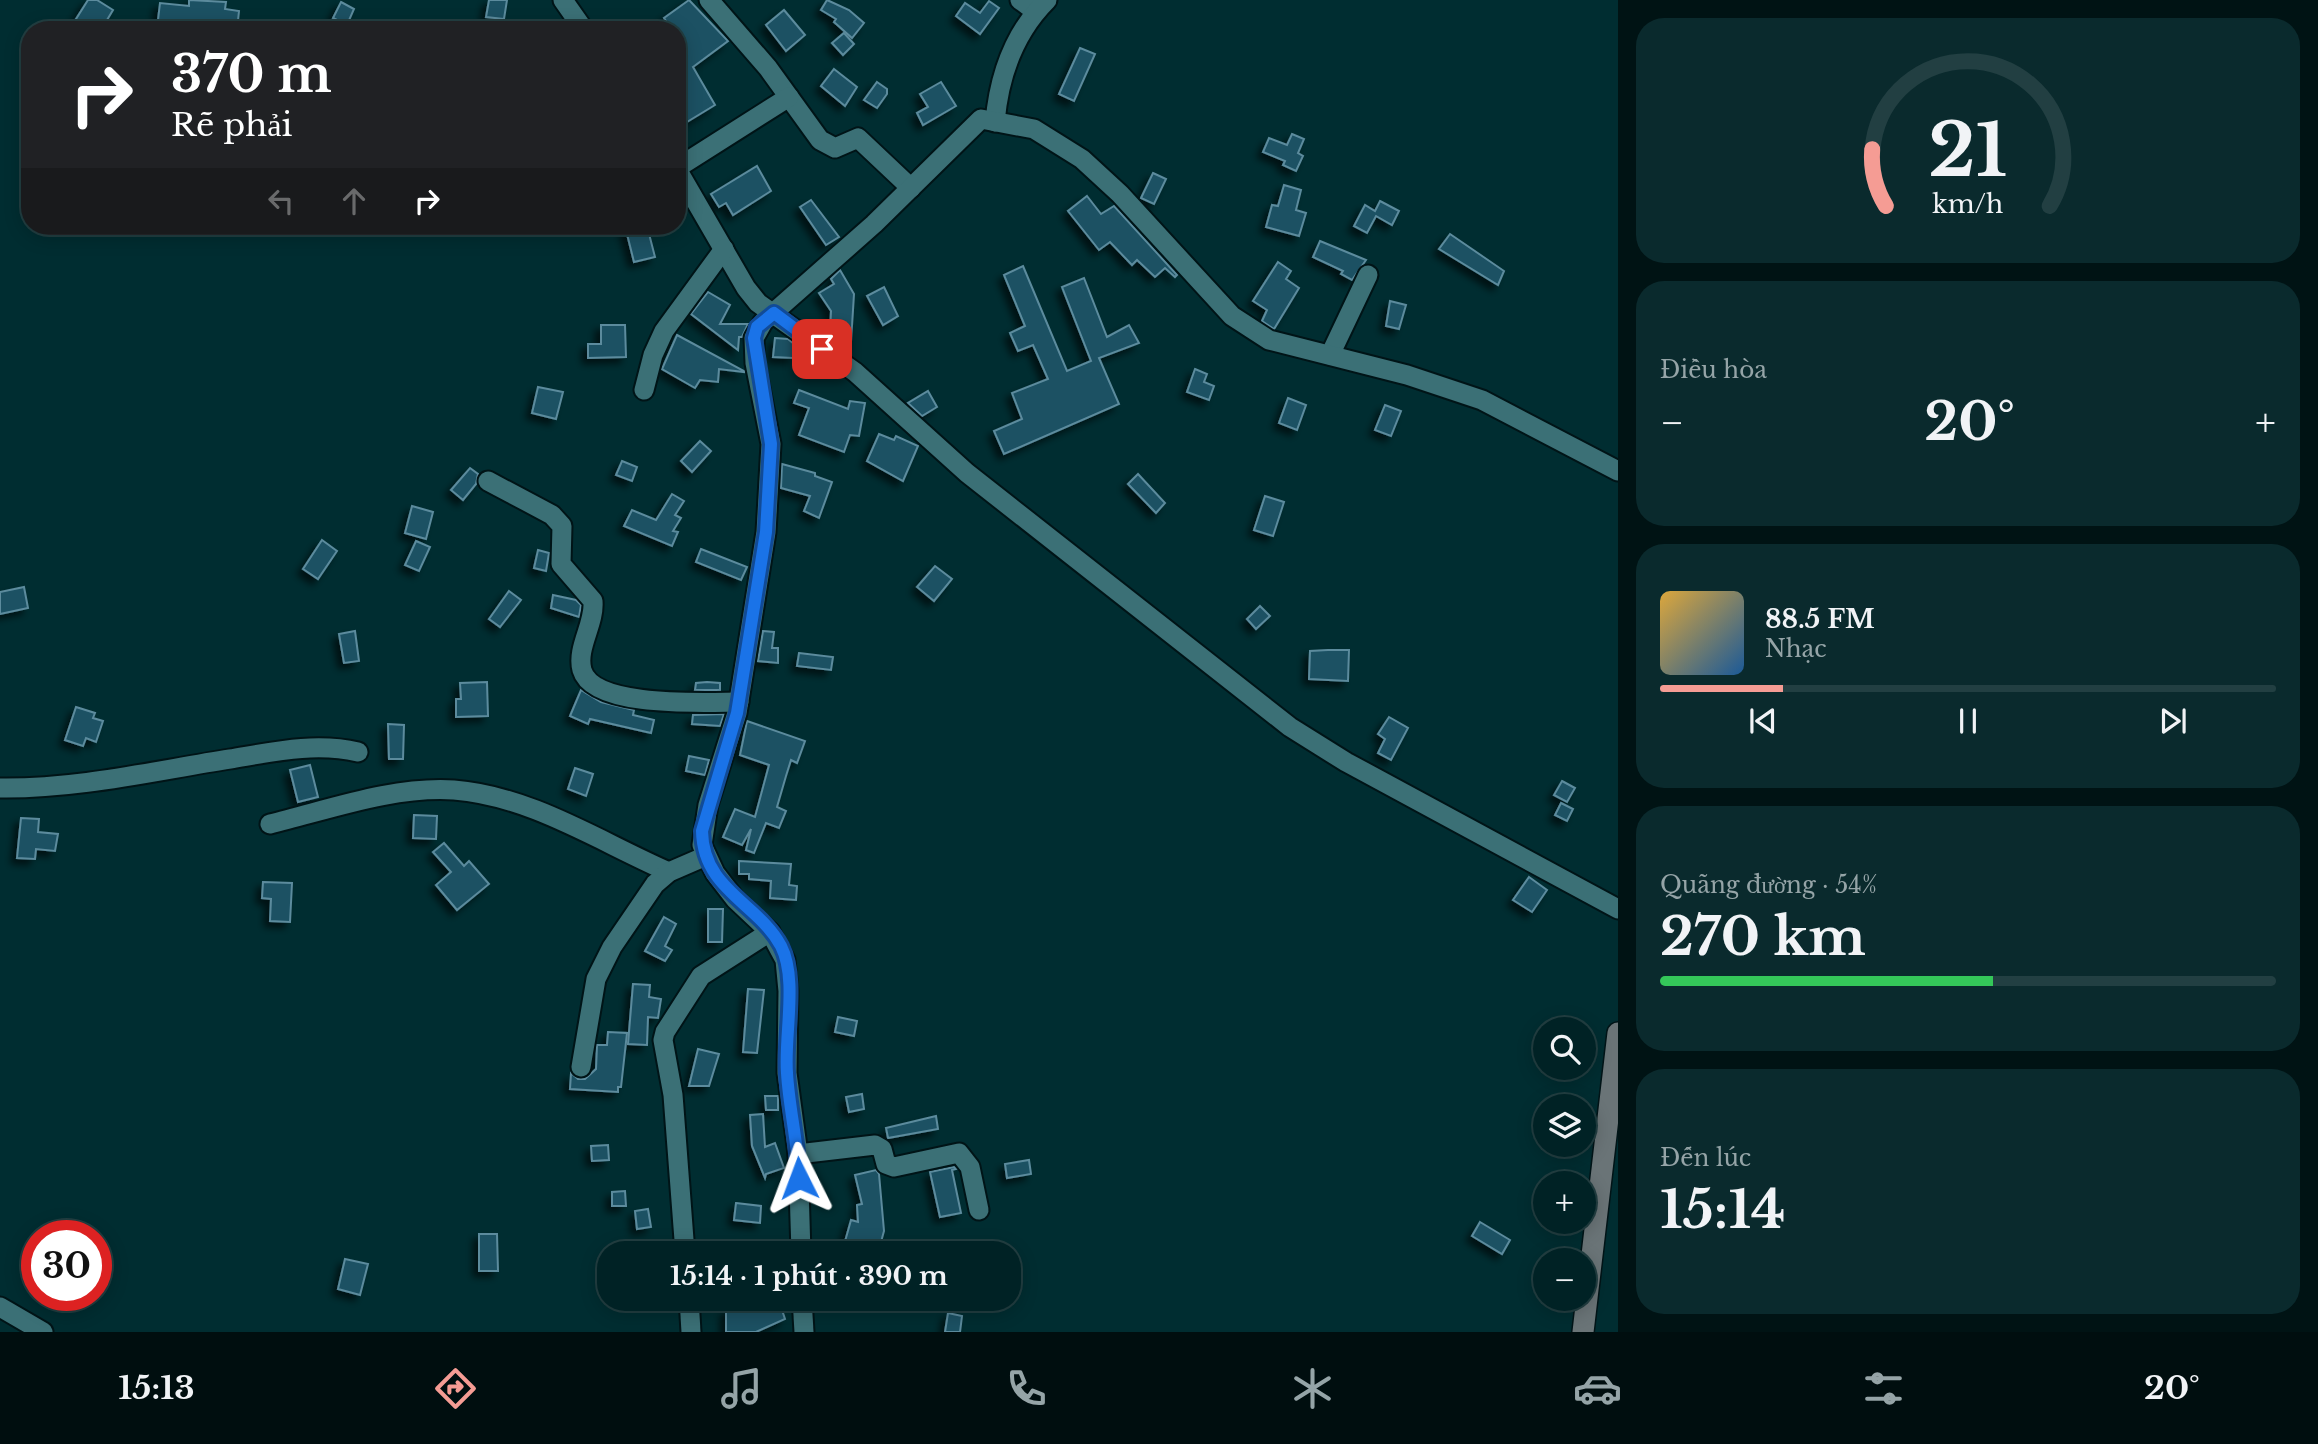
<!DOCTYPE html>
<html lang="vi">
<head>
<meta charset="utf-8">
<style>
	:root { --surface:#002225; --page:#0a2a2d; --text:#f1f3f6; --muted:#95a4a7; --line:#223f42; --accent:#f59c94 }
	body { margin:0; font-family:"Libre Baskerville",serif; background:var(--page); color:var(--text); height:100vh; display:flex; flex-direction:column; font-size:26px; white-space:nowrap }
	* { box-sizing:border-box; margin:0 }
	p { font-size:23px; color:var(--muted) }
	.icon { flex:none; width:38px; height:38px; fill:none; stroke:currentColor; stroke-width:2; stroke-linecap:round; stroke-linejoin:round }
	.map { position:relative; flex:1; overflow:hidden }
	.sheet { display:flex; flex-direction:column; gap:18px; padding:18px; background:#001314; width:700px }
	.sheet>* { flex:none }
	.top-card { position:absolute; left:21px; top:21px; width:665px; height:214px; border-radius:28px; box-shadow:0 4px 18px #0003,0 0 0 2px var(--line); background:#202124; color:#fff; overflow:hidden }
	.fabs { position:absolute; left:1533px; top:1017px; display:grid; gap:14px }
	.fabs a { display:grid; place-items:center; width:63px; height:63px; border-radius:50%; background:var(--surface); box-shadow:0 4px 18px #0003,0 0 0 2px var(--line); font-size:35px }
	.speed { position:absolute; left:21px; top:1220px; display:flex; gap:14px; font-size:35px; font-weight:700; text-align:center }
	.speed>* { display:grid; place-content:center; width:91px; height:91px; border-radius:50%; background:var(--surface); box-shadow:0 4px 18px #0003,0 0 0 2px var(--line); line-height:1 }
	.speed .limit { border:10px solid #d22; background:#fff; color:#111 }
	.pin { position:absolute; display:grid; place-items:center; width:60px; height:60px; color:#fff; margin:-30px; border-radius:14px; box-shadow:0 4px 10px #0006 }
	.me { position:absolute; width:77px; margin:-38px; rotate:357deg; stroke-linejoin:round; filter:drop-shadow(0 0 5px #0008) }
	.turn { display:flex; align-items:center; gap:24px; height:147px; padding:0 35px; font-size:32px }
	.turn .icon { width:91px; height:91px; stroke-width:2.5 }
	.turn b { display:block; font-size:49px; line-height:60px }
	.lanes { display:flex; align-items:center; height:66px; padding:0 35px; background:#0003; justify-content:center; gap:35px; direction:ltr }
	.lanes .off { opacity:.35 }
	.big { font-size:52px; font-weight:800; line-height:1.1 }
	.sheet .tile { flex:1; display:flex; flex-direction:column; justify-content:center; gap:10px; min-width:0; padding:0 24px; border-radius:28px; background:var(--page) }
	.sheet .dial { align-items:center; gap:0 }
	.dial svg { height:182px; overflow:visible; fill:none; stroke:var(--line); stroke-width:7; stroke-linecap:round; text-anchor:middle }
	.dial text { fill:var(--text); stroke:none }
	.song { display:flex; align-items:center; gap:21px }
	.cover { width:84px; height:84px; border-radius:10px; background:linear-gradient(135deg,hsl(40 70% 55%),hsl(210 70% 35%)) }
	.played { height:7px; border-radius:4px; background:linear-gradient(90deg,var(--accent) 20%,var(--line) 20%) }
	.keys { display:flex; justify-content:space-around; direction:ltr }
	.heat { display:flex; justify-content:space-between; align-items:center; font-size:38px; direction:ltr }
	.charge { height:10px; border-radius:5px; background:linear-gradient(90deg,#34c759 54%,var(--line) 0) }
	.trip { position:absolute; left:597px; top:1241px; width:424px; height:70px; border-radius:28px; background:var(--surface); box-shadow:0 4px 18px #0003,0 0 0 2px var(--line); font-weight:800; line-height:70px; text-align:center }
	.tabs { display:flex; height:112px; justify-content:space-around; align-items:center; background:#000e0f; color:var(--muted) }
	.tabs .icon { width:49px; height:49px }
	.tabs .selected { color:var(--accent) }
	.tabs b { font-size:32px; color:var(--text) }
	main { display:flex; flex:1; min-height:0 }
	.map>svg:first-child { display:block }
</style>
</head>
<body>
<main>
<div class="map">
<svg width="1618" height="1332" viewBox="0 0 1618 1332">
	<defs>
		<filter id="shadow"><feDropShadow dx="-5.5" dy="5.5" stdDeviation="3.5" flood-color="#0009"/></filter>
	</defs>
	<rect width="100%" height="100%" fill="#002d31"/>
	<g fill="#1b5164" stroke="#5c8b9d" stroke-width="2" filter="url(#shadow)">
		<polygon points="88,0 97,0 113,10 101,30 93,30 76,19"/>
		<polygon points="189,0 226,2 225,9 239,11 237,30 205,30 205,24 158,20 160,3 189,6"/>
		<polygon points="489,0 507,0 504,19 486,17"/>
		<polygon points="689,0 728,41 693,67 715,105 677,128 677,30 672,30 664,18"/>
		<polygon points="827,0 849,10 864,23 852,38 834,22 836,19 821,10"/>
		<polygon points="989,1 999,8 980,34 956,16 965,3 980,13"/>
		<polygon points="341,2 354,9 347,25 333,18"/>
		<polygon points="784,10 805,35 786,51 766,25"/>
		<polygon points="844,33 854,44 843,55 832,43"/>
		<polygon points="1080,48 1095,54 1074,101 1059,94"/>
		<polygon points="834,69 857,87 845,106 821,86"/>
		<polygon points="877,82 887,89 887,94 877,108 864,100"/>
		<polygon points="941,82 956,106 923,125 917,113 928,107 920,94"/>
		<polygon points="1292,134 1304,139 1298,153 1303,156 1296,171 1283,165 1285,161 1263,152 1269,138 1287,145"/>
		<polygon points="757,166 771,191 733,215 726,203 719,207 711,194"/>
		<polygon points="1153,173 1166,179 1154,204 1141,198"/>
		<polygon points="1284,185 1301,190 1296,210 1306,213 1299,236 1266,227 1272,205 1278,206"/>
		<polygon points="1087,196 1101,214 1114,206 1177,275 1175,277 1165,268 1155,277 1137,260 1132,265 1110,242 1099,250 1068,211"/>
		<polygon points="811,200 839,237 826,245 800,207"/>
		<polygon points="1380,201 1399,211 1392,225 1376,216 1367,233 1354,226 1365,205 1375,211"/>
		<polygon points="625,226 647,226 655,257 634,262"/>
		<polygon points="1450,234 1504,271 1498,285 1439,249"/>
		<polygon points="1320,241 1366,260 1352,280 1341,274 1343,271 1313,257"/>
		<polygon points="1278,262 1291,271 1286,279 1299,288 1274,329 1262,321 1267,310 1253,301"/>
		<polygon points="1023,266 1067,371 1091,361 1062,287 1084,278 1107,337 1129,325 1139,343 1099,358 1119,404 1004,454 994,431 1022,419 1012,393 1048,379 1033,345 1018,351 1010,333 1025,326 1004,275"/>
		<polygon points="840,270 854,294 851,342 837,341 838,334 830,333 831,311 819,293 834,284 831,279"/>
		<polygon points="884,287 898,316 883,325 867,296"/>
		<polygon points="708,292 730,305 720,324 748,324 742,337 739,337 738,350 691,314"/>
		<polygon points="1390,301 1406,305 1399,329 1386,326"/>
		<polygon points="601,325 625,325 626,357 588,358 588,344 601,344"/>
		<polygon points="677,335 744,371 744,372 719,369 718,382 700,380 695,388 662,369"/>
		<polygon points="775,338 788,339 794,344 793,358 773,357"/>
		<polygon points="1195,369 1207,374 1204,382 1214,386 1209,400 1187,392"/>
		<polygon points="538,387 563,392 556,419 532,413"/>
		<polygon points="799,390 848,409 850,401 865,403 859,436 850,435 844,452 799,435 809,408 794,403"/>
		<polygon points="928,391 937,407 922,416 908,403"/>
		<polygon points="1288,398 1306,405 1297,430 1279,423"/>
		<polygon points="1385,405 1401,411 1391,436 1375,430"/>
		<polygon points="879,434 894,440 896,436 918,446 903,481 867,461"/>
		<polygon points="700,441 711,451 692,472 681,461"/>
		<polygon points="622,461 637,467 632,481 616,475"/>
		<polygon points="782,464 815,473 815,476 832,482 819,518 804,511 810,496 781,488"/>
		<polygon points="470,468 478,474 476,484 463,500 451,490"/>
		<polygon points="1138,474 1165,503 1156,513 1128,484"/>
		<polygon points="672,494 684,501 675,515 681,518 673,531 678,532 672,546 624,526 632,510 656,520"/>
		<polygon points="1265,496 1284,502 1273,536 1254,530"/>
		<polygon points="412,506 433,512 426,539 405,533"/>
		<polygon points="322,540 337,551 318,579 303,569"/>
		<polygon points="416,541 430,547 419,571 405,565"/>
		<polygon points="701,549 747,567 741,580 696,562"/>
		<polygon points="538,550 549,553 546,571 534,568"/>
		<polygon points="935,566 952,579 934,601 917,587"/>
		<polygon points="24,587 28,608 0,614 0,592"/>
		<polygon points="509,591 521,600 500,627 489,619"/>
		<polygon points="553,595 576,600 581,605 579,617 551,608"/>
		<polygon points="1260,606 1270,616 1256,629 1247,619"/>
		<polygon points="355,631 359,661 344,663 339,634"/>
		<polygon points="763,631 774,632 772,648 778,648 778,663 758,661"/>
		<polygon points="1328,650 1349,650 1348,681 1309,679 1310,651"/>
		<polygon points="799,653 833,657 831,670 797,666"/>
		<polygon points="487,682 488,716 456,717 456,699 461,699 460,683"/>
		<polygon points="707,682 720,683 720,690 695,690 696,683"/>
		<polygon points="581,690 601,702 634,710 633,715 654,720 651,733 590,719 588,724 570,716"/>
		<polygon points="76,707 95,713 93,718 103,721 96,742 86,738 83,746 65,740"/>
		<polygon points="724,714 720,726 692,724 693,715"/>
		<polygon points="1389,717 1408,728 1391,760 1378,753 1385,739 1378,734"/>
		<polygon points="747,721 805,741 797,763 791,760 786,776 777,807 786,811 779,828 766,823 754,853 746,850 751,829 742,845 723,837 735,809 755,817 769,765 740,755"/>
		<polygon points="388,724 404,725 403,759 389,759"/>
		<polygon points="689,756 709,760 705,775 686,771"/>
		<polygon points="310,765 318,797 298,802 290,770"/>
		<polygon points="575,768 593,774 586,796 568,789"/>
		<polygon points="1562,781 1575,788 1567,802 1554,795"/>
		<polygon points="1561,803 1573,809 1567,821 1555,815"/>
		<polygon points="414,815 437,816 436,839 413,838"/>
		<polygon points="21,818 39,819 38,832 58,834 55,851 36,849 35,859 17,858"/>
		<polygon points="444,843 464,866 469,861 489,884 457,910 436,885 451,872 433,852"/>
		<polygon points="739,861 791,864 789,885 797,886 796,900 770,898 771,881 749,879 749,874 739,874"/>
		<polygon points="1529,877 1547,890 1532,912 1513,900"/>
		<polygon points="263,882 292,883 290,922 270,921 271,899 262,898"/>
		<polygon points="708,909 723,909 722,942 708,942"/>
		<polygon points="664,917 676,924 665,946 672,950 665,961 645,951"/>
		<polygon points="633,984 650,985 649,997 661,999 658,1018 648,1017 647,1045 628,1044"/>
		<polygon points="748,989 764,990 757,1053 743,1052"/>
		<polygon points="838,1017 857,1021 854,1036 835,1032"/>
		<polygon points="608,1032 627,1033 621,1087 618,1087 618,1092 570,1089 571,1073 578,1079 585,1079 596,1069 597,1045 607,1045"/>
		<polygon points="698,1049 719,1054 709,1086 689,1086"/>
		<polygon points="862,1094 864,1109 849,1112 846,1097"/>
		<polygon points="765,1096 778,1096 778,1110 766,1110"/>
		<polygon points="763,1114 765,1147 775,1143 784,1168 766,1174 765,1178 752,1146 750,1115"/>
		<polygon points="936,1116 938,1129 888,1138 886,1128"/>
		<polygon points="608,1145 609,1160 592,1161 591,1146"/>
		<polygon points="1029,1160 1031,1174 1007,1178 1005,1164"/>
		<polygon points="954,1167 956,1169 952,1170 961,1213 940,1217 930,1172"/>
		<polygon points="876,1170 879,1174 884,1231 878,1253 871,1253 844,1245 851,1220 858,1222 857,1205 862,1204 855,1175"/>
		<polygon points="625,1191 626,1206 612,1206 612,1192"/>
		<polygon points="736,1203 761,1206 760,1223 734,1220"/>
		<polygon points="648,1209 651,1227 637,1229 635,1211"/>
		<polygon points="1480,1222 1510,1240 1502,1254 1472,1236"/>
		<polygon points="479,1234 497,1234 498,1271 479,1271"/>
		<polygon points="345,1259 368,1264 360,1295 338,1289"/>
		<polygon points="755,1298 778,1298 785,1319 756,1332 726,1332 726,1311"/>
		<polygon points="948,1313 962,1316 960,1332 945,1332"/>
	</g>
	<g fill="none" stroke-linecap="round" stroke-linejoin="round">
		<g stroke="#001417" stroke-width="23">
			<g id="minor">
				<polyline points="563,0 584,30"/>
				<polyline points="709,0 768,68 820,140 835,148 858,138 911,188"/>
				<polyline points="1020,0 1035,11"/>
				<path d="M995 122C999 76 1014 33 1047 0"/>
				<polyline points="677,168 789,97"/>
				<polyline points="677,169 746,288 758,303 855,372 967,473 1290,727 1346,762 1618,909"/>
				<polyline points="1330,355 1368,275"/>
				<polyline points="644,390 653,355 664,331 724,249"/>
				<path d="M488 481 552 515 562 526 561 564 593 601C595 624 576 648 582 670 593 709 708 702 739 702"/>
				<path d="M0 788C78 789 153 771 230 759 272 752 315 742 358 752"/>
				<path d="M270 824C328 810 393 786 454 790 531 796 600 842 669 872"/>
				<polyline points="581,1067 596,979 612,947 655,884 669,872 706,856"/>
				<polyline points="798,1154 875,1145 882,1149 886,1164 894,1167 959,1153 970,1167 979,1210"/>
				<polyline points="685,1253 673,1095 663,1040 665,1032 701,976 770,932"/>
				<polyline points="801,1253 798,1154 787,1073 788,991 785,960 770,932 735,899 715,873 702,845 708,805 737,713 766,532 771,444 755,363 754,338 763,322 874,224 981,119 1034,129 1082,159 1120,194 1232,316 1269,340 1407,375 1482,400 1618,471"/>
				<polyline points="689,1298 691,1332"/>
				<polyline points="802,1298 804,1332"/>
				<polyline points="0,1307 43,1332"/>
			</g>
		</g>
		<g stroke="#001417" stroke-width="24">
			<polyline id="secondary" points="1583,1332 1618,1033"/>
		</g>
		<use href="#minor" stroke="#3b7076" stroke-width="19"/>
		<use href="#secondary" stroke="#6a7477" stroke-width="21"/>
	</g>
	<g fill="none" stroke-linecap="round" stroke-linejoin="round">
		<g stroke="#114b97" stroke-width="18">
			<path id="route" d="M799 1178C798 1143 789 1108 787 1073 784 1036 798 979 781 946 758 903 703 890 702 831L737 713 766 532 771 444 754 338 757 327 774 313 822 349"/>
		</g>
		<use href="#route" stroke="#1a73e8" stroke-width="12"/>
	</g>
</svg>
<div class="fabs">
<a><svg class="icon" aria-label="search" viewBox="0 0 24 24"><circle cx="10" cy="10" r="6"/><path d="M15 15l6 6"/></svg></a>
<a><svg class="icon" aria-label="layers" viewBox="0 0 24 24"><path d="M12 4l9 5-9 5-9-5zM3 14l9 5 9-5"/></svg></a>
<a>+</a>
<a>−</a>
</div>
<div class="speed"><div class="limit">30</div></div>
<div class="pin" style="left:822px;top:349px;background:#d93025"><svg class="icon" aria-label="arrive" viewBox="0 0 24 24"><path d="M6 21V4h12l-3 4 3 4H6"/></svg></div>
<svg class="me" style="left:799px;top:1178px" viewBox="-20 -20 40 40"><path d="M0-17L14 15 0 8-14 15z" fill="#1a73e8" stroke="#fff" stroke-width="4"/></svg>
<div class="trip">15:14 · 1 phút · 390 m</div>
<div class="top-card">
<div class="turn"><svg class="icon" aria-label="right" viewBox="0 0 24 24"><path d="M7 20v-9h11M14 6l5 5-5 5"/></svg><div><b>370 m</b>Rẽ phải</div></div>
<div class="lanes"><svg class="icon off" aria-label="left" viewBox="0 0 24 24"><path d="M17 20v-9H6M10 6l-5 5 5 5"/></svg><svg class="icon off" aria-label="ahead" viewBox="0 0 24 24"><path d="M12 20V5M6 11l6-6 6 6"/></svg><svg class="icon" aria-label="right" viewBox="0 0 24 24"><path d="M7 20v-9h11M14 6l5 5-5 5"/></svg></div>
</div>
</div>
<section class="sheet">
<div class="tile dial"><svg viewBox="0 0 100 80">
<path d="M14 69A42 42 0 1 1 86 69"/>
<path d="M14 69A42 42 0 0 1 8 44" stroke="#f59c94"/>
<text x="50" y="56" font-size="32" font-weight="700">21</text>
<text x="50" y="72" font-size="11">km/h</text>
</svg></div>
<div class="tile"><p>Điều hòa</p>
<div class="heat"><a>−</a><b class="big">20°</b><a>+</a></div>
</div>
<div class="tile">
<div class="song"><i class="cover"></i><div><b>88.5 FM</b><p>Nhạc</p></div></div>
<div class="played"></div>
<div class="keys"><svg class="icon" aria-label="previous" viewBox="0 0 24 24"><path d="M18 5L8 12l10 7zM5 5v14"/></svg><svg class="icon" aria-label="pause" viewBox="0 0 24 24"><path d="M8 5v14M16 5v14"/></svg><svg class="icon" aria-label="next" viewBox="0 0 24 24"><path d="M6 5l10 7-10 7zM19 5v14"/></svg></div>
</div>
<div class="tile"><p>Quãng đường · 54%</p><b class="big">270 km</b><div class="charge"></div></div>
<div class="tile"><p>Đến lúc</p><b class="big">15:14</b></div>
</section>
</main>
<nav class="tabs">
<b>15:13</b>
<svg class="icon selected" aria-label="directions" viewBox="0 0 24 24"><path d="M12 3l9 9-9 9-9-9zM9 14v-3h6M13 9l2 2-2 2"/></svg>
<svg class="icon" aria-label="music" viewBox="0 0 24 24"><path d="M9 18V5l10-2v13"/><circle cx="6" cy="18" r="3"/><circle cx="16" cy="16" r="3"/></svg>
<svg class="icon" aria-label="phone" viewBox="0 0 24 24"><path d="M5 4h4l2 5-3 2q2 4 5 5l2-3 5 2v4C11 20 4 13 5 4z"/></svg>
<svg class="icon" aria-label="climate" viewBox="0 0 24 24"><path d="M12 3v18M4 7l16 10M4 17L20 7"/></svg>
<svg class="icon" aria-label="car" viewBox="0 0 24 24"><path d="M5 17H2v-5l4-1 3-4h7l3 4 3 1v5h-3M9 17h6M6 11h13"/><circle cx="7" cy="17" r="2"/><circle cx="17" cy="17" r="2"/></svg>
<svg class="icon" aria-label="filters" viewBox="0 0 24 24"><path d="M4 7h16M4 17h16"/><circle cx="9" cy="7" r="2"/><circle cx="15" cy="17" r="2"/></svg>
<b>20°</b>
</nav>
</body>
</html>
